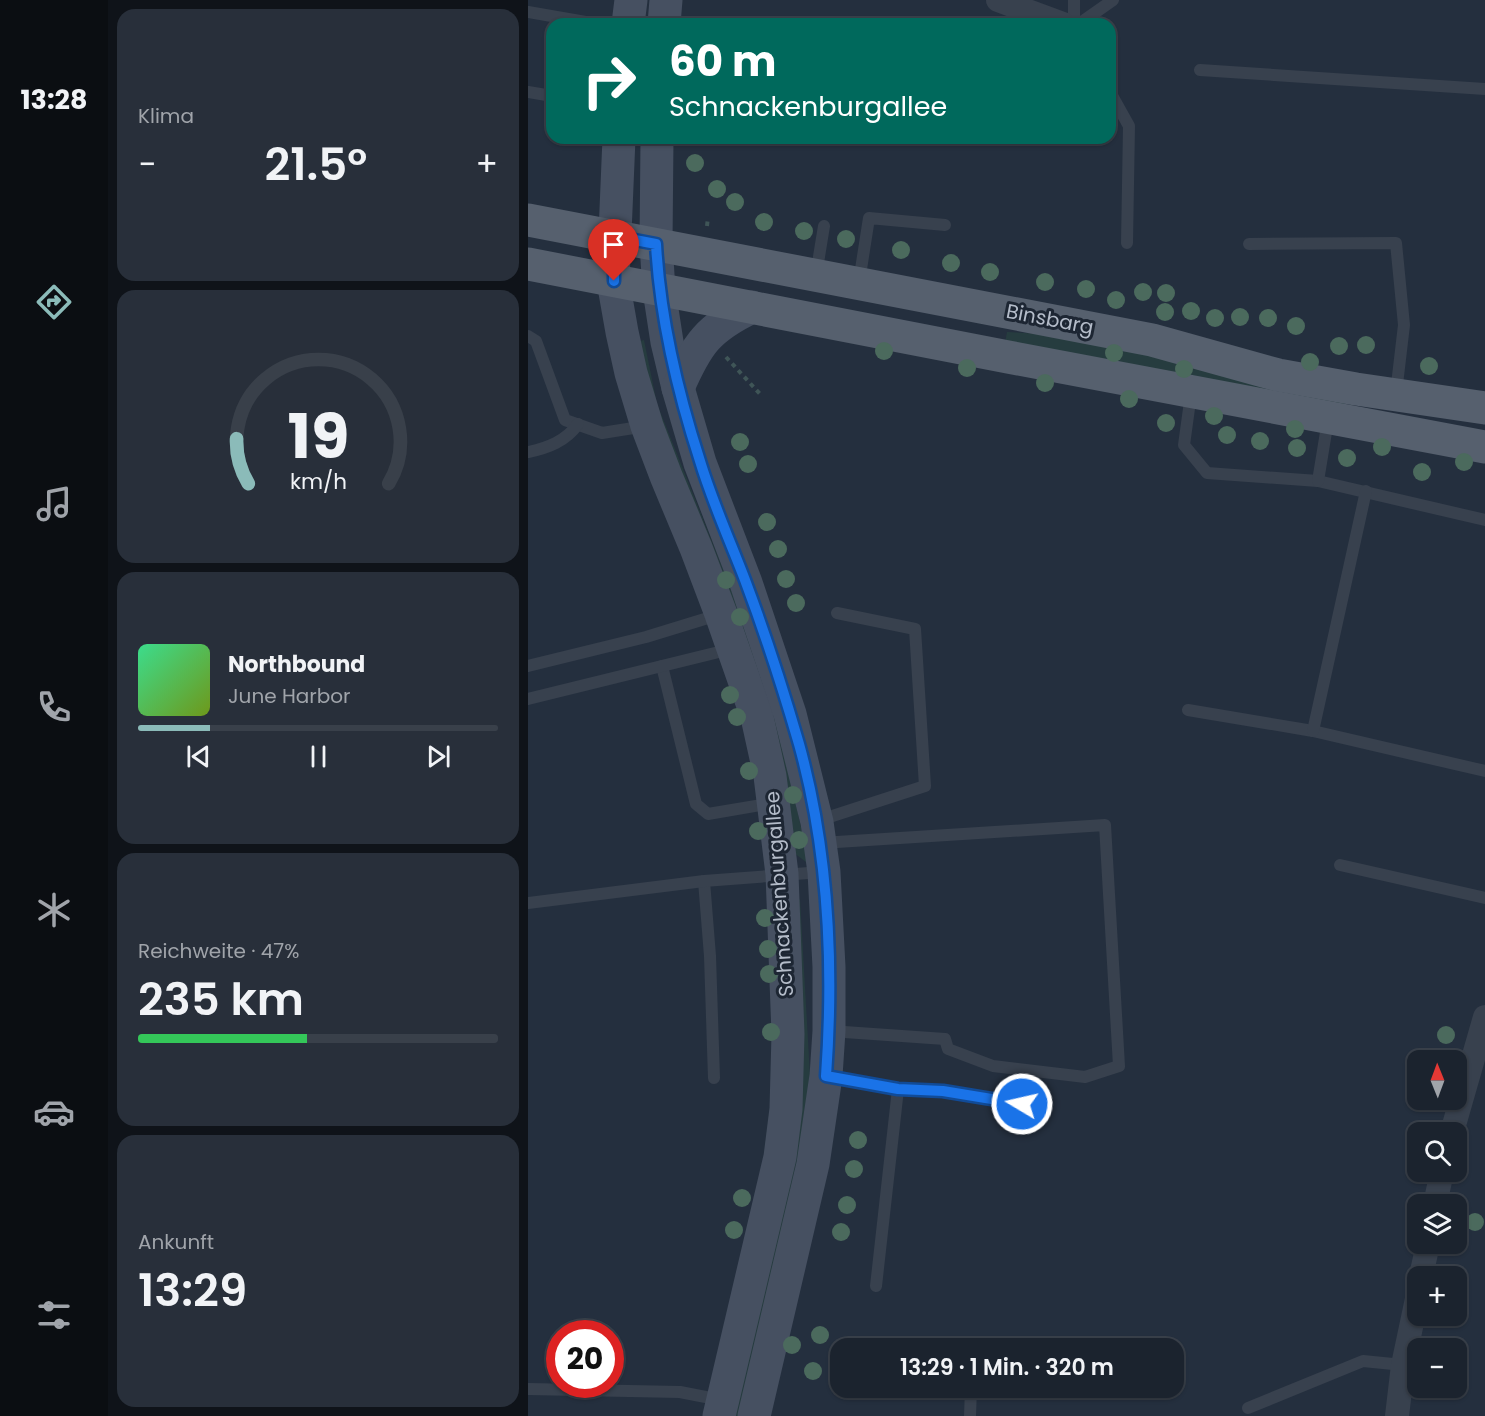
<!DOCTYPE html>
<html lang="de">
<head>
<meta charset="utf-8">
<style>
	:root { --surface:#1b232e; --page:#282f3a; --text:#f1f3f6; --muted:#a0a4aa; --line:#39404a; --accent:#8bbbb9 }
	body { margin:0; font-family:Poppins,sans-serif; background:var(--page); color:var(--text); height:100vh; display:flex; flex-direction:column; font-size:22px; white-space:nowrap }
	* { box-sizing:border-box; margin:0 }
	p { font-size:20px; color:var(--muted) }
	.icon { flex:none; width:33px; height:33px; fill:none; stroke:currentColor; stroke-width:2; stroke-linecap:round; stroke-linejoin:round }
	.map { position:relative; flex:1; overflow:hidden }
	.drawer { display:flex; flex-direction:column; gap:9px; padding:9px; background:#0f1319; width:420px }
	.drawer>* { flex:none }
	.top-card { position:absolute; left:18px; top:18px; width:570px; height:126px; border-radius:18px; box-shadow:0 2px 4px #0004,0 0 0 2px var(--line); background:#00695c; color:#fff; overflow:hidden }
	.needle { width:39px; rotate:359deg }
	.fabs { position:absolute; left:879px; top:1050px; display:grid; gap:12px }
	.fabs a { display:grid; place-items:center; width:60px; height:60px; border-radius:12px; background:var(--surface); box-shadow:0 2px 4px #0004,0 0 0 2px var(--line); font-size:30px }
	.speed { position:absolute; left:18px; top:1320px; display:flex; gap:12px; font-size:30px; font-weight:700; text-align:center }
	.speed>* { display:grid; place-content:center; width:78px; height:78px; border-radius:50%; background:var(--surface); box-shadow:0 2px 4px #0004,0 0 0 2px var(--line); line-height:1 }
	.speed .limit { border:9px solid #d22; background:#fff; color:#111 }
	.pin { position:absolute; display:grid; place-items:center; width:51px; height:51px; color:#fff; margin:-62px -26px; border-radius:50% 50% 50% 0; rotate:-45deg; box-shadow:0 0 6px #0007 }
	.pin .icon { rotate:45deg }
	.me { position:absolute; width:66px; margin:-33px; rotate:279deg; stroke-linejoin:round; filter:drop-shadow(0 0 4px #0008) }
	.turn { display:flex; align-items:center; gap:21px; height:126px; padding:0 24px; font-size:27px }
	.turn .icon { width:78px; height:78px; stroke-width:2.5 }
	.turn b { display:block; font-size:42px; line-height:51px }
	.big { font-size:45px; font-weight:600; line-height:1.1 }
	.drawer .tile { flex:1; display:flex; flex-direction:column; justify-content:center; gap:9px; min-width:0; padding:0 21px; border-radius:18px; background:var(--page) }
	.drawer .dial { align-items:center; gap:0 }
	.dial svg { height:156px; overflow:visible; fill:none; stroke:var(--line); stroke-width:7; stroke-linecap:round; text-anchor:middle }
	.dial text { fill:var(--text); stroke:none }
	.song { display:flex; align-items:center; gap:18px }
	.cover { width:72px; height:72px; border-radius:9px; background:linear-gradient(135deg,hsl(150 70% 55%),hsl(80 70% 35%)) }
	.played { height:6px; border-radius:3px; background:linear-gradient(90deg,var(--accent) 20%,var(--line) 20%) }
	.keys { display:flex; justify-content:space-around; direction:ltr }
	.heat { display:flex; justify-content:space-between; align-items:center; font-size:33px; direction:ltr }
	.charge { height:9px; border-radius:4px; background:linear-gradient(90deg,#34c759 47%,var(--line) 0) }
	.trip { position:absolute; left:302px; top:1338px; width:354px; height:60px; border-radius:18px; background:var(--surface); box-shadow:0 2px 4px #0004,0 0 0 2px var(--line); font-weight:600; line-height:60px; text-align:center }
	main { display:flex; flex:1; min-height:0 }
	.dock { display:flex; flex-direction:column; width:108px; justify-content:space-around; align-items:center; background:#0b0e12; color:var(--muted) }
	.dock .icon { width:42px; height:42px }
	.dock .current { color:var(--accent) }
	.dock b { font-size:27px; color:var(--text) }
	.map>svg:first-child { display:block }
</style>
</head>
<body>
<main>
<nav class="dock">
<b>13:28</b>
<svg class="icon current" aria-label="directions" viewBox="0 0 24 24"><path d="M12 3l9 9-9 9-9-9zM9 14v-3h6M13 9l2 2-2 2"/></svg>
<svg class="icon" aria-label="music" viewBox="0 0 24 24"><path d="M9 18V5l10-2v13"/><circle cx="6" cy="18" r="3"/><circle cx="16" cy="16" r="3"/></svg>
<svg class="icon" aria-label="phone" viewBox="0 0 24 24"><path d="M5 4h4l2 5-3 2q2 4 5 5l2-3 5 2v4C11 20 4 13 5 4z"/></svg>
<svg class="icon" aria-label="climate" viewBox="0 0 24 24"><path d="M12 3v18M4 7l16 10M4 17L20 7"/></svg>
<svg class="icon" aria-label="car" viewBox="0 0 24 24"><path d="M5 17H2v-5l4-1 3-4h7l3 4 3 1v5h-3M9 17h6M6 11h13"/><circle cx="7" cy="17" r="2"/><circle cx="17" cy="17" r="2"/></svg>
<svg class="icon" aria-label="filters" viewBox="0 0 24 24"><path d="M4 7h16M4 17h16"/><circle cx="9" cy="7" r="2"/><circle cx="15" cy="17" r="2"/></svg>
</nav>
<section class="drawer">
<div class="tile"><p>Klima</p>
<div class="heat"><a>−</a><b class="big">21.5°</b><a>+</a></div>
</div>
<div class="tile dial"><svg viewBox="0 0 100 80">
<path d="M14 69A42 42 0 1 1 86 69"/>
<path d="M14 69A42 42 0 0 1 8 46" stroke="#8bbbb9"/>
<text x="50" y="56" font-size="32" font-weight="700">19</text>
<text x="50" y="72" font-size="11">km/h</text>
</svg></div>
<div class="tile">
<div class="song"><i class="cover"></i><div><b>Northbound</b><p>June Harbor</p></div></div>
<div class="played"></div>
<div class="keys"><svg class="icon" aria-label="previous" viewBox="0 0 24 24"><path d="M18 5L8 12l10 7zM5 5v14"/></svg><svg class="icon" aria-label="pause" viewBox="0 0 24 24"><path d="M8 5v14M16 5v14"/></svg><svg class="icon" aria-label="next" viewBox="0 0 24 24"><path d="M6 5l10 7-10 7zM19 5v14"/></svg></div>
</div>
<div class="tile"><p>Reichweite · 47%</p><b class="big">235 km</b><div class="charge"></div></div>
<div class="tile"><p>Ankunft</p><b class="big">13:29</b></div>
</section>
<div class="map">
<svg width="957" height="1416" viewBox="0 0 957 1416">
	<rect width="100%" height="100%" fill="#242f3e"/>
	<g fill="#263c3f">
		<polygon points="479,332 551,336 818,400 816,406 477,343"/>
		<polygon points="116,340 129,404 244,692 279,855 278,862 262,850 130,424 108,342"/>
		<polygon points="272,899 282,1075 280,1110 213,1416 204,1416 267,904"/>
	</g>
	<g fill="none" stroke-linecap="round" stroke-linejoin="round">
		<g stroke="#3f5557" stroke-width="4" stroke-dasharray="4.5 4.5" stroke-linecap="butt">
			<polyline points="179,226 180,217"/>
			<polyline points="198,357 232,394"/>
		</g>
		<g stroke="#38414e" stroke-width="12">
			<polyline points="0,12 69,24"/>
			<polyline points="546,24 546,0"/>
			<polyline points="551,24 585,0"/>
			<polyline points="672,70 957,89"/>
			<polyline points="0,92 24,96"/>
			<polyline points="582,92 601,126 599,243"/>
			<polyline points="721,244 868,243 876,325 868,393"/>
			<polyline points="288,275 296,226"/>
			<polyline points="331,282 341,218 417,225"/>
			<polyline points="0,336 8,341 37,420 74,433 118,426"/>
			<polyline points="663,394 656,445 679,473 790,481 957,520"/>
			<path d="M0 452C20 448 38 441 50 424"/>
			<polyline points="790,481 800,420"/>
			<polyline points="0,666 118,637 193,614"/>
			<polyline points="134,666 168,804 180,814 245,803"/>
			<polyline points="0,699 203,649"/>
			<polyline points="660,710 785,731 957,771"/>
			<polyline points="785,731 838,491"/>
			<polyline points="289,821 397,786 387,629 309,613"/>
			<polyline points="293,843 577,825 591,1066 557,1077 465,1066 420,1049 417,1039 302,1031"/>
			<polyline points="812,865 957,898"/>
			<polyline points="176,881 182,956 186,1078"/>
			<polyline points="0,903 176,881 294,872"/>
			<polyline points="299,1077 370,1089 348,1286"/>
			<polyline points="370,1089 415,1091 514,1107"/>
			<polyline points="0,1389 152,1392 193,1400"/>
			<polyline points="720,1408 835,1361 875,1365"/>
			<polyline points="442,1416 443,1388"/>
		</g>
		<g stroke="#38414e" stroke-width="24">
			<polyline points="470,0 535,24"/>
			<polyline points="924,1132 957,1017"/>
			<polyline points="907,1204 914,1172"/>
			<polyline points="893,1276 900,1244"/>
			<polyline points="869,1416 875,1365 890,1294"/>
		</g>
		<g stroke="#465061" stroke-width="33">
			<polyline points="100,24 103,0"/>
			<polyline points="136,24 138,0"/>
			<polyline points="91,138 85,281 94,332 103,373 119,426 138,476 168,548 193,614 229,717 242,776 254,874 260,1034 258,1109 252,1157 191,1416"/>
			<polyline points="129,138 128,244 131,290 139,342 150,388 172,463 218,583 262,714 289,822 296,872 301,967 301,1031 298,1076 285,1164 226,1416"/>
			<path d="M150 388C169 344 180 328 224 307"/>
		</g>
		<g stroke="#56606e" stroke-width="33">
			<polyline points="0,220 624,340 750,375 828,389 957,408"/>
			<polyline points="0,264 480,357 957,447"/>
		</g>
	</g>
	<g fill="#4b6a5d">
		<circle cx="167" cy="163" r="9"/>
		<circle cx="189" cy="189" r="9"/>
		<circle cx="207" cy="202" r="9"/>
		<circle cx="236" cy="222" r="9"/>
		<circle cx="276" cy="231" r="9"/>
		<circle cx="318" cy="239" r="9"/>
		<circle cx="373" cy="250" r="9"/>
		<circle cx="423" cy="263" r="9"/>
		<circle cx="462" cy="272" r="9"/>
		<circle cx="517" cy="282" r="9"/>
		<circle cx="558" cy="289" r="9"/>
		<circle cx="615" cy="292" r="9"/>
		<circle cx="638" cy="293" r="9"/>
		<circle cx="588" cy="300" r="9"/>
		<circle cx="663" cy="311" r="9"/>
		<circle cx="637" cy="312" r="9"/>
		<circle cx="712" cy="317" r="9"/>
		<circle cx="687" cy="318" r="9"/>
		<circle cx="740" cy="318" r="9"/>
		<circle cx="768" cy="326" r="9"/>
		<circle cx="838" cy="345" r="9"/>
		<circle cx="811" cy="346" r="9"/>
		<circle cx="356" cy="351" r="9"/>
		<circle cx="586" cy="353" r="9"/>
		<circle cx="782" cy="362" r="9"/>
		<circle cx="901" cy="366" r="9"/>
		<circle cx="439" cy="368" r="9"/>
		<circle cx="656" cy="369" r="9"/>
		<circle cx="517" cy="383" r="9"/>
		<circle cx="601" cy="399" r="9"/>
		<circle cx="686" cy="416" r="9"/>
		<circle cx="638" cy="423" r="9"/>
		<circle cx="767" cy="429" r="9"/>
		<circle cx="699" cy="435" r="9"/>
		<circle cx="732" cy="441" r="9"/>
		<circle cx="212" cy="442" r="9"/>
		<circle cx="854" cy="447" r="9"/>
		<circle cx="769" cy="448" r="9"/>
		<circle cx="819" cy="458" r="9"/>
		<circle cx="936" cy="462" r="9"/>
		<circle cx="220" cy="464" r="9"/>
		<circle cx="894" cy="472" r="9"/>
		<circle cx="239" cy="522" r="9"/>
		<circle cx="250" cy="549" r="9"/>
		<circle cx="258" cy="579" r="9"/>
		<circle cx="198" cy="580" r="9"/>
		<circle cx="268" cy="603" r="9"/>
		<circle cx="212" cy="617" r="9"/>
		<circle cx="202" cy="695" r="9"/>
		<circle cx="209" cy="717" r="9"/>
		<circle cx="221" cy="771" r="9"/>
		<circle cx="265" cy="795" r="9"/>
		<circle cx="230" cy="831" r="9"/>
		<circle cx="271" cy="840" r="9"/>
		<circle cx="237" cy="918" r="9"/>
		<circle cx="240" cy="949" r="9"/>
		<circle cx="241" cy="974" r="9"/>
		<circle cx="243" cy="1032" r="9"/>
		<circle cx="918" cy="1035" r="9"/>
		<circle cx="330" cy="1140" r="9"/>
		<circle cx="326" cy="1169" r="9"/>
		<circle cx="214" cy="1198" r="9"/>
		<circle cx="319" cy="1205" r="9"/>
		<circle cx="947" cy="1222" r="9"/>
		<circle cx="206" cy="1230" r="9"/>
		<circle cx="313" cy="1232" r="9"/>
		<circle cx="292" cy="1335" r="9"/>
		<circle cx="264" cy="1345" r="9"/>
		<circle cx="285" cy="1371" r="9"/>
	</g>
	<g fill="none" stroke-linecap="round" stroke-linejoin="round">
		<g stroke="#114b97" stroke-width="15">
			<path id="route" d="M86 281V236L128 244C132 319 149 390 172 461 184 501 202 541 217 580 237 633 255 689 271 744 301 852 306 964 298 1076L370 1089 415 1091 494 1104"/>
		</g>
		<use href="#route" stroke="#1a73e8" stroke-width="10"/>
	</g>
	<g text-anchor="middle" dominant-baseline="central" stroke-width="6" stroke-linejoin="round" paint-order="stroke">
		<g font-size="20" fill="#b4bcc9" stroke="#1d2633">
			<text transform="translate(522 319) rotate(11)">Binsbarg</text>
			<text transform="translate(251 894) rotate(-94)">Schnackenburgallee</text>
		</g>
	</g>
</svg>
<div class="fabs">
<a><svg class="needle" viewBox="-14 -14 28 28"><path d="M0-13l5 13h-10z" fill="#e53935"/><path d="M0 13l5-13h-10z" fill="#a0a4aa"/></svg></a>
<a><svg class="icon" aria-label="search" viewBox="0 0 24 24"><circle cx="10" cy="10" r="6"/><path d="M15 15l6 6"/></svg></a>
<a><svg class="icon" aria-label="layers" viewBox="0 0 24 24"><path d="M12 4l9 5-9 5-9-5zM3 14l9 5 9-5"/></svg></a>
<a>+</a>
<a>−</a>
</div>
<div class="speed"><div class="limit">20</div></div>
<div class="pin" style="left:86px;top:281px;background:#d93025"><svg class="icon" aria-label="arrive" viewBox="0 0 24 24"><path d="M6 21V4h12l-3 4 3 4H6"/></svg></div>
<svg class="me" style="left:494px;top:1104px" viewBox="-20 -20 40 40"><circle r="17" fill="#1a73e8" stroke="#fff" stroke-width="3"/><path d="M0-11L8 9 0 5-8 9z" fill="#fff"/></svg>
<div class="trip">13:29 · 1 Min. · 320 m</div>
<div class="top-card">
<div class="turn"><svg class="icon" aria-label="right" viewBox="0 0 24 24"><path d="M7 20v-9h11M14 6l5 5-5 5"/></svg><div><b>60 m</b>Schnackenburgallee</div></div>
</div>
</div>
</main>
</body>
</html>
